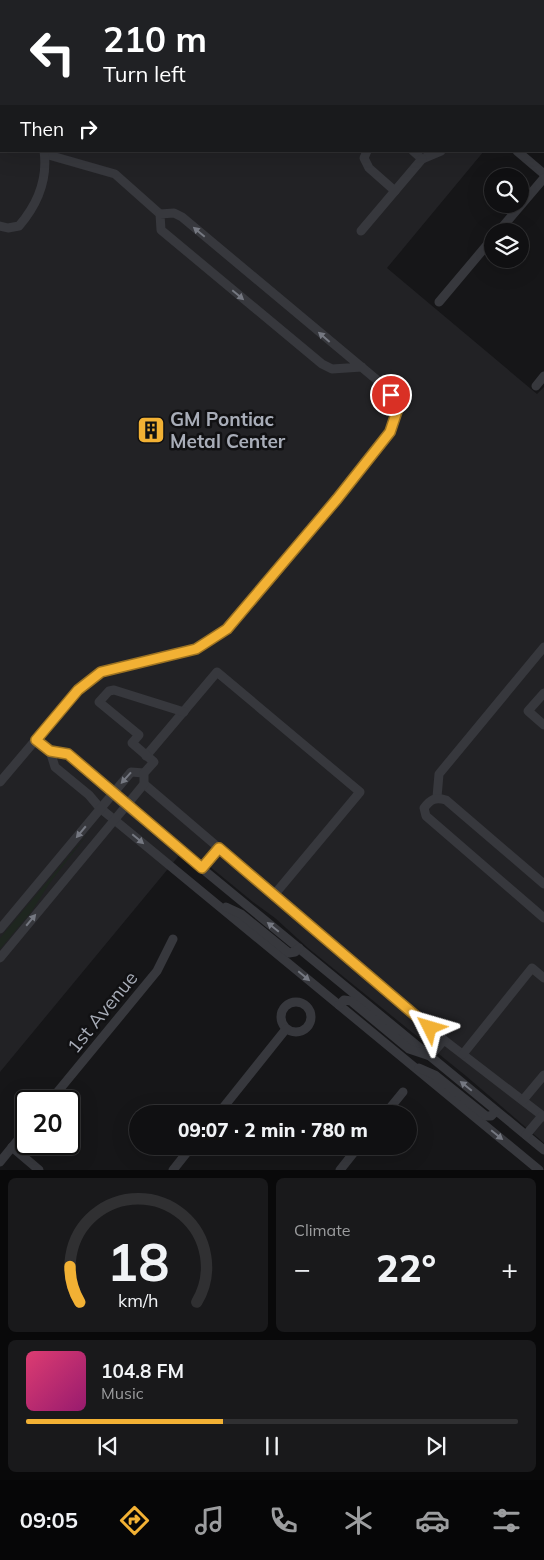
<!DOCTYPE html>
<html lang="en">
<head>
<meta charset="utf-8">
<style>
	:root { --surface:#101012; --page:#19191b; --text:#f1f3f6; --muted:#9c9d9f; --line:#303032; --accent:#f2b134 }
	body { margin:0; font-family:Mulish,sans-serif; background:var(--page); color:var(--text); height:100vh; display:flex; flex-direction:column; font-size:19px; white-space:nowrap }
	* { box-sizing:border-box; margin:0 }
	p { font-size:16px; color:var(--muted) }
	.icon { flex:none; width:28px; height:28px; fill:none; stroke:currentColor; stroke-width:2; stroke-linecap:round; stroke-linejoin:round }
	.map { position:relative; height:1170px; overflow:hidden }
	.sheet { display:flex; flex-direction:column; gap:8px; padding:8px; background:#09090a; flex:1 }
	.sheet>* { flex:none }
	.banner { position:absolute; left:0px; top:0px; width:545px; height:152px; box-shadow:0 5px 20px #0002,0 0 0 1px var(--line); background:#202124; color:#fff; overflow:hidden }
	.fabs { position:absolute; left:484px; top:168px; display:grid; gap:10px }
	.fabs a { display:grid; place-items:center; width:45px; height:45px; border-radius:50%; background:var(--surface); box-shadow:0 5px 20px #0002,0 0 0 1px var(--line); font-size:25px }
	.speed { position:absolute; left:15px; top:1090px; display:flex; gap:10px; font-size:25px; font-weight:700; text-align:center }
	.speed>* { display:grid; place-content:center; width:65px; height:65px; border-radius:50%; background:var(--surface); box-shadow:0 5px 20px #0002,0 0 0 1px var(--line); line-height:1 }
	.speed .limit { border:2px solid #111; border-radius:8px; background:#fff; color:#111 }
	.pin { position:absolute; display:grid; place-items:center; width:42px; height:42px; color:#fff; margin:-21px; border:2px solid #fff; border-radius:50%; box-shadow:0 1px 5px #0007 }
	.me { position:absolute; width:55px; margin:-28px; rotate:310deg; stroke-linejoin:round; filter:drop-shadow(0 0 4px #0008) }
	.turn { display:flex; align-items:center; gap:18px; height:105px; padding:0 20px; font-size:22px }
	.turn .icon { width:65px; height:65px; stroke-width:2.5 }
	.turn b { display:block; font-size:35px; line-height:42px }
	.then { display:flex; align-items:center; height:48px; padding:0 20px; background:#0003; gap:10px; font-size:19px }
	.big { font-size:38px; font-weight:800; line-height:1.1 }
	.sheet .tile { flex:1; display:flex; flex-direction:column; justify-content:center; gap:8px; min-width:0; padding:0 18px; border-radius:8px; background:var(--page) }
	.sheet .dial { align-items:center; gap:0 }
	.dial svg { height:130px; overflow:visible; fill:none; stroke:var(--line); stroke-width:7; stroke-linecap:round; text-anchor:middle }
	.dial text { fill:var(--text); stroke:none }
	.song { display:flex; align-items:center; gap:15px }
	.cover { width:60px; height:60px; border-radius:8px; background:linear-gradient(135deg,hsl(340 70% 55%),hsl(320 70% 35%)) }
	.played { height:5px; border-radius:2px; background:linear-gradient(90deg,var(--accent) 40%,var(--line) 40%) }
	.keys { display:flex; justify-content:space-around; direction:ltr }
	.heat { display:flex; justify-content:space-between; align-items:center; font-size:28px; direction:ltr }
	.sheet .tiles { flex:1; display:grid; gap:8px; grid-template-columns:1fr 1fr }
	.tile:last-child { grid-column:span 2 }
	.trip { position:absolute; left:129px; top:1105px; width:288px; height:50px; border-radius:25px; background:var(--surface); box-shadow:0 5px 20px #0002,0 0 0 1px var(--line); font-weight:800; line-height:50px; text-align:center }
	.menu { display:flex; height:80px; justify-content:space-around; align-items:center; background:#060607; color:var(--muted) }
	.menu .icon { width:35px; height:35px }
	.menu .active { color:var(--accent) }
	.menu b { font-size:22px; color:var(--text) }
	.map>svg:first-child { display:block }
</style>
</head>
<body>
<div class="map">
<svg width="544" height="1170" viewBox="0 0 544 1170">
	<rect width="100%" height="100%" fill="#161618"/>
	<polygon fill="#222225" points="0,0 544,0 544,80 544,1 1,1 1,151 484,151 387,268 537,394 544,387 544,1143 466,1076 308,948 275,918 253,902 186,847 0,1072"/>
	<polygon fill="#1e261f" points="90,831 49,884 32,911 0,949 0,938"/>
	<g fill="none" stroke-linecap="round" stroke-linejoin="round">
		<g stroke="#37383d" stroke-width="9">
			<polyline points="366,0 366,1"/>
			<polyline points="539,1 540,0"/>
			<polyline points="544,45 544,44"/>
			<polyline points="0,95 1,96"/>
			<polyline points="367,151 364,158 369,168 395,191"/>
			<polyline points="413,151 422,159 441,151"/>
			<polyline points="517,151 544,174"/>
			<polyline points="45,154 115,174 160,214"/>
			<path d="M0 226 8 228 19 226C37 205 48 180 44 151"/>
			<polyline points="361,231 422,159"/>
			<polyline points="499,231 544,178"/>
			<polyline points="439,302 492,239"/>
			<polyline points="536,386 544,376"/>
			<polyline points="544,693 528,711 544,725"/>
			<polyline points="36,740 50,751 55,767 89,795 100,808 539,1170"/>
			<polyline points="50,751 67,754 126,806 544,1150"/>
			<polyline points="146,756 217,672 360,792 274,895"/>
			<polyline points="0,782 78,690 101,672 196,649 227,629 337,499 390,432 397,411 391,395 383,385 182,217 174,213 160,214 161,230 322,364 332,369 362,367"/>
			<polyline points="144,784 444,1040 544,1117"/>
			<polyline points="437,797 439,774 544,647"/>
			<polyline points="202,868 219,848"/>
			<path d="M544 884 446 800C435 797 431 799 424 808L426 816 544 918"/>
			<polyline points="226,907 241,914 289,953 295,952 299,948"/>
			<polyline points="0,929 131,772 144,773"/>
			<polyline points="0,958 126,806 144,784 144,773 154,762 132,743 139,735 99,702 109,691 114,690 184,712"/>
			<circle cx="296" cy="1017" r="15"/>
			<polyline points="339,1005 344,1000 351,1001 409,1049 430,1056 444,1040"/>
			<polyline points="463,1054 532,968 544,978"/>
			<polyline points="419,1068 435,1075 486,1116 491,1116 496,1111"/>
			<polyline points="523,1100 544,1075"/>
			<polyline points="50,1101 157,971 173,939"/>
			<polyline points="218,1114 286,1029"/>
			<polyline points="385,1114 403,1092"/>
			<polyline points="526,1135 542,1116"/>
			<polyline points="12,1147 39,1170"/>
			<polyline points="0,1162 26,1130"/>
			<polyline points="173,1170 192,1146"/>
			<polyline points="340,1170 359,1146"/>
		</g>
	</g>
	<defs><path id="oneway-solid" d="M-6-.8H1V-3.2L6.5 0L1 3.2V.8H-6Z" transform="scale(1.25)"/></defs>
	<g fill="#757881">
		<use href="#oneway-solid" transform="translate(199 232) rotate(-140)"/>
		<use href="#oneway-solid" transform="translate(238 295) rotate(40)"/>
		<use href="#oneway-solid" transform="translate(324 337) rotate(-139)"/>
		<use href="#oneway-solid" transform="translate(126 778) rotate(132)"/>
		<use href="#oneway-solid" transform="translate(81 832) rotate(130)"/>
		<use href="#oneway-solid" transform="translate(138 839) rotate(40)"/>
		<use href="#oneway-solid" transform="translate(31 920) rotate(-50)"/>
		<use href="#oneway-solid" transform="translate(273 927) rotate(-141)"/>
		<use href="#oneway-solid" transform="translate(304 976) rotate(40)"/>
		<use href="#oneway-solid" transform="translate(466 1086) rotate(-141)"/>
		<use href="#oneway-solid" transform="translate(497 1135) rotate(39)"/>
	</g>
	<g fill="none" stroke-linecap="round" stroke-linejoin="round">
		<g stroke="#9d7322" stroke-width="12">
			<polyline id="route" points="391,395 397,411 390,432 337,499 227,629 196,649 101,672 78,690 36,740 50,751 68,754 202,868 219,848 430,1028"/>
		</g>
		<use href="#route" stroke="#f2b134" stroke-width="9"/>
	</g>
	<defs>
		<g id="building-square" transform="scale(1.4375)"><rect x="-9" y="-9" width="18" height="18" rx="4" fill="#f2b134" stroke="#111113"/><path d="M-4-6H4V6H1V3H-1V6H-4ZM-2.5-4.3h1.7v1.8h-1.7ZM.8-4.3h1.7v1.8H.8ZM-2.5-1h1.7V.8h-1.7ZM.8-1h1.7V.8H.8Z" fill="#111"/></g>
	</defs>
	<g fill-rule="evenodd">
		<use href="#building-square" x="151" y="430"/>
	</g>
	<g text-anchor="middle" dominant-baseline="central" stroke-width="5" stroke-linejoin="round" paint-order="stroke">
		<g font-size="19" font-weight="bold" fill="#a8adb8" stroke="#111113" text-anchor="start">
			<text x="170" y="419">GM Pontiac<tspan x="170" dy="22">Metal Center</tspan></text>
		</g>
		<g font-size="19" fill="#a8adb8" stroke="#111113">
			<text transform="translate(102 1012) rotate(-51)">1st Avenue</text>
		</g>
	</g>
</svg>
<div class="fabs">
<a><svg class="icon" aria-label="search" viewBox="0 0 24 24"><circle cx="10" cy="10" r="6"/><path d="M15 15l6 6"/></svg></a>
<a><svg class="icon" aria-label="layers" viewBox="0 0 24 24"><path d="M12 4l9 5-9 5-9-5zM3 14l9 5 9-5"/></svg></a>
</div>
<div class="speed"><div class="limit">20</div></div>
<div class="pin" style="left:391px;top:395px;background:#d93025"><svg class="icon" aria-label="arrive" viewBox="0 0 24 24"><path d="M6 21V4h12l-3 4 3 4H6"/></svg></div>
<svg class="me" style="left:430px;top:1028px" viewBox="-20 -20 40 40"><path d="M0-17L14 15 0 8-14 15z" fill="#f2b134" stroke="#fff" stroke-width="4"/></svg>
<div class="trip">09:07 · 2 min · 780 m</div>
<div class="banner">
<div class="turn"><svg class="icon" aria-label="left" viewBox="0 0 24 24"><path d="M17 20v-9H6M10 6l-5 5 5 5"/></svg><div><b>210 m</b>Turn left</div></div>
<div class="then">Then<svg class="icon" aria-label="right" viewBox="0 0 24 24"><path d="M7 20v-9h11M14 6l5 5-5 5"/></svg></div>
</div>
</div>
<section class="sheet">
<div class="tiles">
<div class="tile dial"><svg viewBox="0 0 100 80">
<path d="M14 69A42 42 0 1 1 86 69"/>
<path d="M14 69A42 42 0 0 1 8 47" stroke="#f2b134"/>
<text x="50" y="56" font-size="32" font-weight="700">18</text>
<text x="50" y="72" font-size="11">km/h</text>
</svg></div>
<div class="tile"><p>Climate</p>
<div class="heat"><a>−</a><b class="big">22°</b><a>+</a></div>
</div>
<div class="tile">
<div class="song"><i class="cover"></i><div><b>104.8 FM</b><p>Music</p></div></div>
<div class="played"></div>
<div class="keys"><svg class="icon" aria-label="previous" viewBox="0 0 24 24"><path d="M18 5L8 12l10 7zM5 5v14"/></svg><svg class="icon" aria-label="pause" viewBox="0 0 24 24"><path d="M8 5v14M16 5v14"/></svg><svg class="icon" aria-label="next" viewBox="0 0 24 24"><path d="M6 5l10 7-10 7zM19 5v14"/></svg></div>
</div>
</div>
</section>
<nav class="menu">
<b>09:05</b>
<svg class="icon active" aria-label="directions" viewBox="0 0 24 24"><path d="M12 3l9 9-9 9-9-9zM9 14v-3h6M13 9l2 2-2 2"/></svg>
<svg class="icon" aria-label="music" viewBox="0 0 24 24"><path d="M9 18V5l10-2v13"/><circle cx="6" cy="18" r="3"/><circle cx="16" cy="16" r="3"/></svg>
<svg class="icon" aria-label="phone" viewBox="0 0 24 24"><path d="M5 4h4l2 5-3 2q2 4 5 5l2-3 5 2v4C11 20 4 13 5 4z"/></svg>
<svg class="icon" aria-label="climate" viewBox="0 0 24 24"><path d="M12 3v18M4 7l16 10M4 17L20 7"/></svg>
<svg class="icon" aria-label="car" viewBox="0 0 24 24"><path d="M5 17H2v-5l4-1 3-4h7l3 4 3 1v5h-3M9 17h6M6 11h13"/><circle cx="7" cy="17" r="2"/><circle cx="17" cy="17" r="2"/></svg>
<svg class="icon" aria-label="filters" viewBox="0 0 24 24"><path d="M4 7h16M4 17h16"/><circle cx="9" cy="7" r="2"/><circle cx="15" cy="17" r="2"/></svg>
</nav>
</body>
</html>
